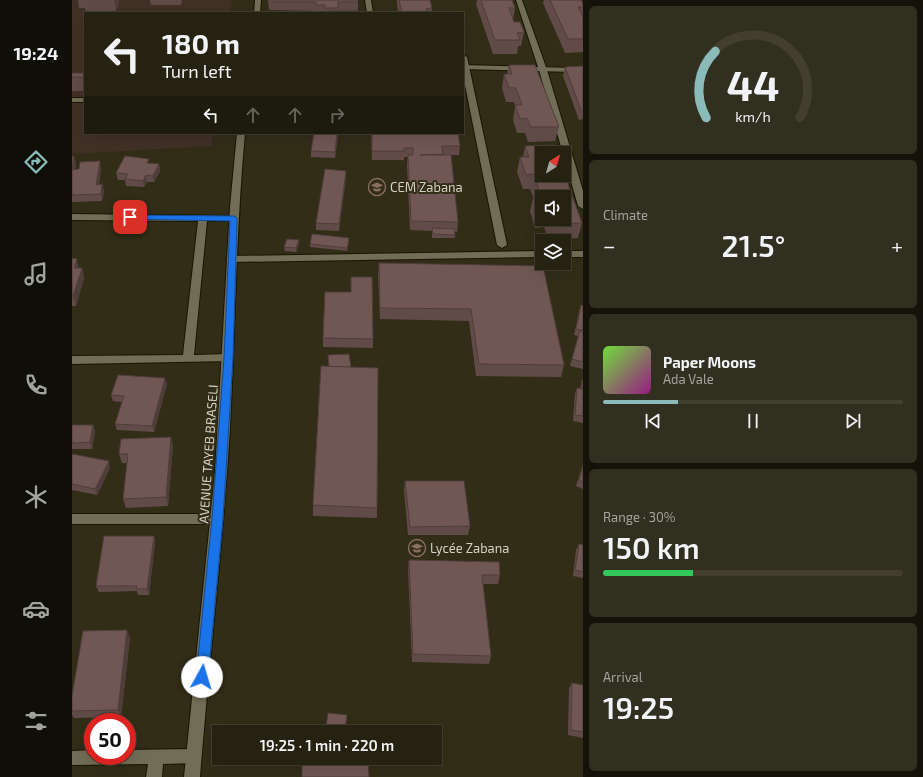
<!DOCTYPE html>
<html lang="en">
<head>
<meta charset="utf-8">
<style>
	:root { --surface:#252211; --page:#312f1f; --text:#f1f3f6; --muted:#a3a49f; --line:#423f31; --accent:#8bbbb9 }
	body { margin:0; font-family:"Exo 2",sans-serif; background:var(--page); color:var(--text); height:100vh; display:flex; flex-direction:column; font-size:15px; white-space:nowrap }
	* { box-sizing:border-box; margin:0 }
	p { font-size:13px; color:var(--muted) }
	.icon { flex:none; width:22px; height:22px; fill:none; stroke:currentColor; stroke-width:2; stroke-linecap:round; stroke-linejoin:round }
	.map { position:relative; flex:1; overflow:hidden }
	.sheet { display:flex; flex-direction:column; gap:6px; padding:6px; background:#141309; width:340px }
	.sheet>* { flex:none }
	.top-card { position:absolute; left:12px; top:12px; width:380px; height:122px; border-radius:0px; box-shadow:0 4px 16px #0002,0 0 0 1px var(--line); background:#252211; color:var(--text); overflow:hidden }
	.needle { width:26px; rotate:37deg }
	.fabs { position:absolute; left:463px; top:146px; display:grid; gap:8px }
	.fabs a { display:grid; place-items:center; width:36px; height:36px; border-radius:0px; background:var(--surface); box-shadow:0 4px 16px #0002,0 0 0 1px var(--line); font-size:20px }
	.speed { position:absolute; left:12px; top:713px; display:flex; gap:8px; font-size:20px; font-weight:700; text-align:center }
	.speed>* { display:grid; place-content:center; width:52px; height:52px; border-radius:50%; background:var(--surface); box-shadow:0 4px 16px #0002,0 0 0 1px var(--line); line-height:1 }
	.speed .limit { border:6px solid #d22; background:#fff; color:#111 }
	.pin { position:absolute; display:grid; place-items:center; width:34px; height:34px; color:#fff; margin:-17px; border-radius:8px; box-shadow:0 2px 6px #0006 }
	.me { position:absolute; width:44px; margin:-22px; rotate:6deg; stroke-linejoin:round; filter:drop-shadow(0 0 3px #0008) }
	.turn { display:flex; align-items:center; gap:14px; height:84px; padding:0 12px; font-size:18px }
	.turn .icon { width:52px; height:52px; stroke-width:2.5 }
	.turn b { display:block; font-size:28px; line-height:34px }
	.lanes { display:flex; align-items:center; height:38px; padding:0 12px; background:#0003; justify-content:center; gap:20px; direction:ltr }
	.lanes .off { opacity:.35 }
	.big { font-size:30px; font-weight:600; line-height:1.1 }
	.sheet .card { flex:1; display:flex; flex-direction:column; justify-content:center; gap:6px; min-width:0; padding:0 14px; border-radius:6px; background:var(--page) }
	.sheet .dial { align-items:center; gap:0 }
	.dial svg { height:104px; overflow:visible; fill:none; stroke:var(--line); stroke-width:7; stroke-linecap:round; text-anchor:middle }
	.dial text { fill:var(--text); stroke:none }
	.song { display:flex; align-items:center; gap:12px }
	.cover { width:48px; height:48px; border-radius:6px; background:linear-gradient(135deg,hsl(100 70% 55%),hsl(310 70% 35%)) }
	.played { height:4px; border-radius:2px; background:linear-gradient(90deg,var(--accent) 25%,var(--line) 25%) }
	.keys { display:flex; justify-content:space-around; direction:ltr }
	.heat { display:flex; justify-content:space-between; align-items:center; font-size:22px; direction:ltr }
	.charge { height:6px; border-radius:3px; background:linear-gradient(90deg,#34c759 30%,var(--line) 0) }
	.trip { position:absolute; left:140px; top:725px; width:230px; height:40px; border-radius:0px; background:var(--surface); box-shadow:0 4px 16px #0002,0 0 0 1px var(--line); font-weight:600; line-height:40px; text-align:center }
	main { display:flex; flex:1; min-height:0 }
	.menu { display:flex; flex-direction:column; width:72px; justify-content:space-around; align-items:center; background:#0f0e07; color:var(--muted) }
	.menu .icon { width:28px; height:28px }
	.menu .active { color:var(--accent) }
	.menu b { font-size:18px; color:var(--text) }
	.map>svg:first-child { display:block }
</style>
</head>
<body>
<main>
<nav class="menu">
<b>19:24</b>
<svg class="icon active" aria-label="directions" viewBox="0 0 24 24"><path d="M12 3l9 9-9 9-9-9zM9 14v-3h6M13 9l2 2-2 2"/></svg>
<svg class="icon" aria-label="music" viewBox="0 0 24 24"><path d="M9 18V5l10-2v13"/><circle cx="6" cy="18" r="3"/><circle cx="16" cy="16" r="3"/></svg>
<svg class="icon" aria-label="phone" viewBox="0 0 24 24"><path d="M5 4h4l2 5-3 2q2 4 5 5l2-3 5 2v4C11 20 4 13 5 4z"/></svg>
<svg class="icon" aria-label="climate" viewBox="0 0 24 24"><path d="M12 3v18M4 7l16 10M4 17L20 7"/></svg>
<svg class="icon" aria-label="car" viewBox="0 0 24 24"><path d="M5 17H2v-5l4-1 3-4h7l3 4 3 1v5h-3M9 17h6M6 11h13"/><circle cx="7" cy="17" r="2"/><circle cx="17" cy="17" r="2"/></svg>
<svg class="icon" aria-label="filters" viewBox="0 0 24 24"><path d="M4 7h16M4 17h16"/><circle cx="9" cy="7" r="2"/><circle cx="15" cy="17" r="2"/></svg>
</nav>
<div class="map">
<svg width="511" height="777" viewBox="0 0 511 777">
	<rect width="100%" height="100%" fill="#312d17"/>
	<polygon fill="#413026" points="0,0 160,0 158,13 13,13 13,133 141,133 140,146 0,154"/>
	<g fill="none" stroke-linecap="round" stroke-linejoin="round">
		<g stroke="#191502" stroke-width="2">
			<g id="service">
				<polygon points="293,0 299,0 301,13 295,13"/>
				<polygon points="444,0 450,0 475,70 511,191 511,209 506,206 467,70"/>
				<polygon points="391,55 395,57 435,245 430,248 425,245 391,75"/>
				<rect x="0" y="98" width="13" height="4"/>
			</g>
		</g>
		<g stroke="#191502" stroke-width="2">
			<g id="minor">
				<polygon points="391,65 502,68 506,70 502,72 391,69"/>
				<polygon points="0,214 165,216 165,220 162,221 135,221 122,355 156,354 161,358 160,361 0,364 0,356 111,355 126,221 0,220"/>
				<polygon points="470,251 470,257 159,262 154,259 159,256"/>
				<rect x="492" y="251" width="19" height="6"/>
				<polygon points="0,514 145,514 149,515 151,519 149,523 145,524 0,524"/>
				<polygon points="122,749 127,751 129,756 127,761 122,763 91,764 90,777 74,777 76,764 0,765 0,751 21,750 21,756 55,756 55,750"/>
			</g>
		</g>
		<g stroke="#191502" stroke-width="2">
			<g id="secondary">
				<polygon points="183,0 189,0 188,13 182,13"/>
				<path d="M165 133H173C164 231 163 330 158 428 151 544 137 661 128 777H112L143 472 158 207Z"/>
			</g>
		</g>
		<use href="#service" fill="#726d56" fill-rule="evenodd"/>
		<use href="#minor" fill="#726d56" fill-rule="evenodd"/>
		<use href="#secondary" fill="#726d56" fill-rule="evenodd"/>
	</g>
	<g fill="#614b48" fill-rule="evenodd">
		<polygon points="6,0 46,0 47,2 44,11 14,11 13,8 7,8"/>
		<polygon points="78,0 110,0 109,5 79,5"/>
		<polygon points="286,0 286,11 266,11 286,13 244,13 244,11 197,10 196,2"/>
		<polygon points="325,0 327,0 360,8 360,13 326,13 325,4"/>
		<polygon points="405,0 440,0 443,8 441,20 442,22 452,32 449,46 446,46 445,54 421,54 404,4"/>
		<polygon points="472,0 509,0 511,4 511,52 493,53 471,3"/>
		<polygon points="437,65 487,127 483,141 456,142 453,133 445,133 441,120 443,106 442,102 434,102 430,88 432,74 435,74"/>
		<polygon points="511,66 511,119 507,120 491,76 493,67"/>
		<rect x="0" y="73" width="13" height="18"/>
		<polygon points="299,133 386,133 388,146 387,155 371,155 386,222 385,232 383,232 383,238 360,238 360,231 338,230 335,164 336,157 332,157 332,160 300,160"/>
		<polygon points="266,136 263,158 239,157 239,151"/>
		<path d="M453 146 510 223 506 238 476 239 472 227 463 228 458 211 461 197 458 189H451L445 172 448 157H451ZM470 197 492 219H470Z"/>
		<polygon points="0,156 4,163 3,170 29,167 27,185 30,184 32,191 30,201 0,202"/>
		<polygon points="78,163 87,164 88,171 82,182 75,182 72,187 54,186 53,180 46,180 44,173"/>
		<polygon points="274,171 274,177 267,231 244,230 244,223"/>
		<polygon points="277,238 277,241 275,251 238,247 238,244"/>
		<polygon points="227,244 224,252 213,251 212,247"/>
		<polygon points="0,258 7,268 10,268 12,278 4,306 0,306"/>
		<polygon points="307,263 471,266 492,365 489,377 404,376 397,321 308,319 306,275"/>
		<polygon points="509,305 511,306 511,369 498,366 506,336 502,335 507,312"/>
		<polygon points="251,338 301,339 301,348 251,347"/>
		<polygon points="256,355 279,367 305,508 305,518 241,516 241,505 257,367"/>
		<polygon points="510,380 511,380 511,423 501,421 503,394 505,388 508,389 509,383"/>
		<polygon points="95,384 82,432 45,430 43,424 50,402 41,401 39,395"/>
		<polygon points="0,425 21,425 23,431 20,449 0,449"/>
		<polygon points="101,446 96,506 54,508 51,499 55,463 50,463 47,454"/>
		<polygon points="0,454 38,468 25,495 0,490"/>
		<polygon points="511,464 511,489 504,486"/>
		<polygon points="333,481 398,526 396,535 336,535 332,490"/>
		<polygon points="82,536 83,542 77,595 66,595 65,591 27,592 24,586"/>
		<polygon points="507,544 511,545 511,578 501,576 504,550"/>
		<polygon points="337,560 428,575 426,584 411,584 419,656 417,664 340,662 336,569"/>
		<polygon points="58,638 49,717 2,718 0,715 0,696"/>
		<polygon points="500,683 511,685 511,738 496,735 497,688"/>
		<polygon points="256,713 273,730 260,731 254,730"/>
	</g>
	<g fill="#4f3d3b">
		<polygon points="42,0 46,0 47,2 44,11"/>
		<polygon points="265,133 266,136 263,158 263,152"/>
		<polygon points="2,156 4,163 2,176 0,171"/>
		<polygon points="28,161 29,167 26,191 24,185"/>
		<polygon points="87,164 88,171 82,182 81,176"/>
		<polygon points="274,171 274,177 267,231 267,224"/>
		<polygon points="74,175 75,182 72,187 71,181"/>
		<polygon points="30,184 32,191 30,201 29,194"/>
		<polygon points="227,240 227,244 224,252 224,248"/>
		<polygon points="5,259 7,268 2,268"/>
		<polygon points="10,268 12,278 4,306 1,296"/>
		<polygon points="93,378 95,384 82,432 80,426"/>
		<polygon points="21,425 23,431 20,449 18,442"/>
		<polygon points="99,437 101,446 96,506 94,497"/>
		<polygon points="37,461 38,468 25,495 23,489"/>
		<polygon points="82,536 83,542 77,595 75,589"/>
		<polygon points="55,630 58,638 49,717 46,710"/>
	</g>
	<g fill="#715754" stroke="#4f3d3b">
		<polygon points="196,0 286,0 286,2 266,2 266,8 253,8 253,5 244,5 244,2 196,2"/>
		<polygon points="327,0 358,0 360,8 354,9 355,13 330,13"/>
		<polygon points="409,0 440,0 443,8 437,8 442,22 448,22 452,32 445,33 448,40 423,40"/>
		<polygon points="478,0 509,0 511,4 511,7 506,7 511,17 511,39 496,39"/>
		<rect x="257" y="11" width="29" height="2"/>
		<rect x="196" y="12" width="33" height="1"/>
		<polygon points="437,65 463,65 487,127 459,127 455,118 448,119 443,105 450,105 444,88 437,88 432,74 440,74"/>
		<polygon points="511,66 511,110 509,110 493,67"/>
		<rect x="0" y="73" width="13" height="4"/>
		<polygon points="242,133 265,133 263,152 239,151"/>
		<polygon points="300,133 386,133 388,146 370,146 371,154 348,155 379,155 386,222 339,221 336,155 341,155 341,148 332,148 332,151 300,151"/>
		<polygon points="482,145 485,153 470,153 470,175 492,175 492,173 510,223 479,224 477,219 492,219 492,197 470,197 470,213 467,213 461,196 469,196 462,174 454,175 448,157 457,157 453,146"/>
		<polygon points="0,156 2,156 0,169"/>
		<polygon points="53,156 77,159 75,163 87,164 81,176 74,175 71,181 53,179 56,174 44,173"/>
		<polygon points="28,161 24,185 30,184 29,194 0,195 0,170 7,169 8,162"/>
		<polygon points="253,169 274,171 267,224 244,223"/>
		<polygon points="360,228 382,229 383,235 361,234"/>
		<polygon points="240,234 277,238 275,248 238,244"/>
		<polygon points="215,239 227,240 224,248 212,247"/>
		<polygon points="0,258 5,259 2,268 10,268 1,296 0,296"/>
		<polygon points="307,263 471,266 492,365 407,364 399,309 308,308"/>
		<polygon points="279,277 300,277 301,339 251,338 253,292 279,292"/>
		<polygon points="509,305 511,306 511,330 504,329"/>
		<polygon points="508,331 511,332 511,362 500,359"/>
		<polygon points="277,354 279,367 257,367 256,355"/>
		<polygon points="249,366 306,368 305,508 241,505"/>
		<polygon points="46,375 93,378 80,426 43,424 52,396 39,395"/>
		<polygon points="510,380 511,380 511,389 509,389"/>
		<polygon points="505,388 511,389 511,416 503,415"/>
		<polygon points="0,425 21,425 18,442 0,443"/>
		<polygon points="99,437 94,497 51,499 56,454 47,454 49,439"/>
		<polygon points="0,454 37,461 23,489 0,484"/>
		<polygon points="511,465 511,482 507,480"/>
		<polygon points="333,481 392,481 398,526 338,527"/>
		<polygon points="32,536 82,536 75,589 64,589 65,586 24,586"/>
		<polygon points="507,544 511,545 511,572 503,570"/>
		<polygon points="337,560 427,562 428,575 410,575 419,656 341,654"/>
		<polygon points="55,630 46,710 0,711 0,696 11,631"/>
		<polygon points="500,683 511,685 511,732 499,730"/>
		<polygon points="256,713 275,715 273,730 254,727"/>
		<polygon points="294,730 295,732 230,732 230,731"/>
		<polygon points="230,758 296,758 297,777 230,777"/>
	</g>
	<polygon fill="#1a73e8" stroke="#114b97" points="58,215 162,216 165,218 161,358 151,519 136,677 134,681 130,683 126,681 124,677 140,519 152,358 158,221 56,219 56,216"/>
	<defs>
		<g id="school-ring" transform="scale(0.9)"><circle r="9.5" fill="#312d17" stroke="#8d6e63" stroke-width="1.5"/><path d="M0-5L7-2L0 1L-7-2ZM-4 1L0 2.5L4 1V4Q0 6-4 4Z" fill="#8d6e63"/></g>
	</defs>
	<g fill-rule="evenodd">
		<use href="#school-ring" x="305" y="187"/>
		<use href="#school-ring" x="345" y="548"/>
	</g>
	<g text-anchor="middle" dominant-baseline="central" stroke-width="4" stroke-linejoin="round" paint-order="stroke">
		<g font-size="13" fill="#d4d1c5" stroke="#312d17" text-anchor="start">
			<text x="318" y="187">CEM Zabana</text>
			<text x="358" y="548">Lycée Zabana</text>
		</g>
		<g font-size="13" fill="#d4d1c5" stroke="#312d17">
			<text transform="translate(136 454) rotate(-86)">AVENUE TAYEB BRASELI</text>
		</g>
	</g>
</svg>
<div class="fabs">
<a><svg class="needle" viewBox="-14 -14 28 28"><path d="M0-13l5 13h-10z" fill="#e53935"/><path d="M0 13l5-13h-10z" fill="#a3a49f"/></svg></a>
<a><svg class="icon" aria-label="sound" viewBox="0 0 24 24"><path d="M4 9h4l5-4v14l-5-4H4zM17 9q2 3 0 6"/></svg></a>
<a><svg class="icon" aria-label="layers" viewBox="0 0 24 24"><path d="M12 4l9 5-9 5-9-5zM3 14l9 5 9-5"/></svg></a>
</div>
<div class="speed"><div class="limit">50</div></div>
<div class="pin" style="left:58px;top:217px;background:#d93025"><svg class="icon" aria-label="arrive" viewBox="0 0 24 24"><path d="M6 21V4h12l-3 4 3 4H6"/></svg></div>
<svg class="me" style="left:130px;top:677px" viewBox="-20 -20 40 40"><circle r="19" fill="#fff"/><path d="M0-13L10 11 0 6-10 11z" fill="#1a73e8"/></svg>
<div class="trip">19:25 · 1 min · 220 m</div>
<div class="top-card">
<div class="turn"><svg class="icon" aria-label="left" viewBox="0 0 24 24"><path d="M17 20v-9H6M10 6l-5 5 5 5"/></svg><div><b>180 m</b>Turn left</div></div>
<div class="lanes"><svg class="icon" aria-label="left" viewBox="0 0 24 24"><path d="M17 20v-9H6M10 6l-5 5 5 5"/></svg><svg class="icon off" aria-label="ahead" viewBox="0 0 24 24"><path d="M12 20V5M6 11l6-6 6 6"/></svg><svg class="icon off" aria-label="ahead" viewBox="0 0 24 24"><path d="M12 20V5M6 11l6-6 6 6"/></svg><svg class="icon off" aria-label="right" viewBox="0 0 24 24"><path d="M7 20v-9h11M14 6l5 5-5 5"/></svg></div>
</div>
</div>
<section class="sheet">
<div class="card dial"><svg viewBox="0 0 100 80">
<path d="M14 69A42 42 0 1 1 86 69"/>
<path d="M14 69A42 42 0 0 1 21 18" stroke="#8bbbb9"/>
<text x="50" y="56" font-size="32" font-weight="700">44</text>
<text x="50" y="72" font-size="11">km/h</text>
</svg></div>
<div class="card"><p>Climate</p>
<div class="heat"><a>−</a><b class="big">21.5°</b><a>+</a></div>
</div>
<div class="card">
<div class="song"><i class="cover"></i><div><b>Paper Moons</b><p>Ada Vale</p></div></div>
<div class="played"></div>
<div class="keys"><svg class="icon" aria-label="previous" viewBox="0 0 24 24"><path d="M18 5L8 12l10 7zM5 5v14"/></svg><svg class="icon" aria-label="pause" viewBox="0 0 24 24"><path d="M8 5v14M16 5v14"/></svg><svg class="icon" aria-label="next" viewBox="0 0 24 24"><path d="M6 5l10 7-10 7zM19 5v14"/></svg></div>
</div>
<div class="card"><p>Range · 30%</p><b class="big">150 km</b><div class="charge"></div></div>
<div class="card"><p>Arrival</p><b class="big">19:25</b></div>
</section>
</main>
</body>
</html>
